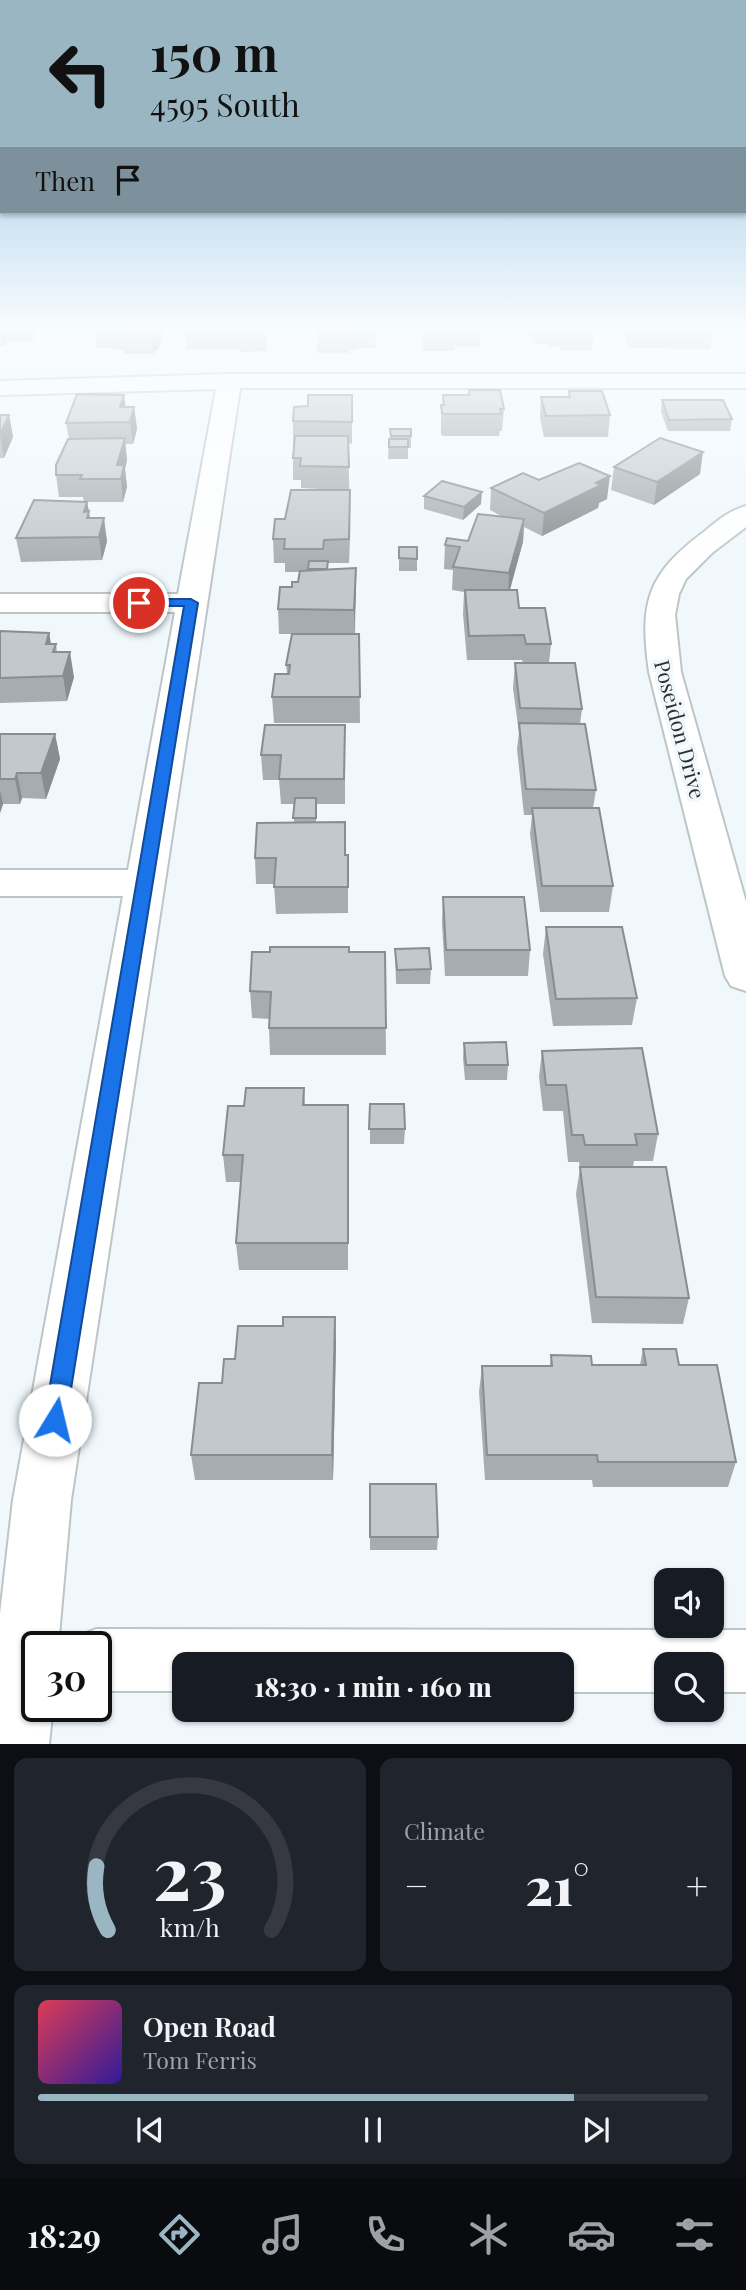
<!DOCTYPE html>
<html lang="en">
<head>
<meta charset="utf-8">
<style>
	:root { --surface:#171b24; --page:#20242c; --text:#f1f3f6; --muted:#9ea1a6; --line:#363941; --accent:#9bb6c3 }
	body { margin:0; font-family:"Playfair Display",serif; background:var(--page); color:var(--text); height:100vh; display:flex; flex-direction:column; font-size:26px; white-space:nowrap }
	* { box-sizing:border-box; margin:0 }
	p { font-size:23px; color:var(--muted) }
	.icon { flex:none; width:38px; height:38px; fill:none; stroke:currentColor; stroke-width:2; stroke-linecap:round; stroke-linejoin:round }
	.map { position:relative; height:1744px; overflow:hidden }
	.panel { display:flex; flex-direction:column; gap:14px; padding:14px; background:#0d0f14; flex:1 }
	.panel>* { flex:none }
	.hud { position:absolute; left:0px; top:0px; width:747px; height:214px; box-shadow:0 2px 5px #0004; background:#9bb6c3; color:#111; overflow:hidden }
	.fabs { position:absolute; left:654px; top:1568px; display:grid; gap:14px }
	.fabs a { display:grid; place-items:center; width:70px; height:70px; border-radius:14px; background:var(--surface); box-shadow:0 2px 5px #0004; font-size:35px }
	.speed { position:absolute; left:21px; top:1631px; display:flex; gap:14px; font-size:35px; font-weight:700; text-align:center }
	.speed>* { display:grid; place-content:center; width:91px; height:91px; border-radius:50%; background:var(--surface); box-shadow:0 2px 5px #0004; line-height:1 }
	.speed .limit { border:4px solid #111; border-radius:10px; background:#fff; color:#111 }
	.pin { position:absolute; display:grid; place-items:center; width:60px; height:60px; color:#fff; margin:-30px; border:4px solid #fff; border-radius:50%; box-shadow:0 2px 7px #0007 }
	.me { position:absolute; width:77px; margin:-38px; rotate:9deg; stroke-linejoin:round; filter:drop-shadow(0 0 5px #0008) }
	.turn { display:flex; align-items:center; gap:24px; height:147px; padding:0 35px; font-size:32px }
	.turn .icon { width:91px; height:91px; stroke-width:2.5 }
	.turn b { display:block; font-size:49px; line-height:60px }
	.then { display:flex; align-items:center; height:66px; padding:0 35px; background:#0003; gap:14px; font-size:26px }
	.big { font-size:52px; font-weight:800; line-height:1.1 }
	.panel .widget { flex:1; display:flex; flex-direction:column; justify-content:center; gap:10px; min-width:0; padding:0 24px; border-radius:14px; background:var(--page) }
	.panel .dial { align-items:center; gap:0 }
	.dial svg { height:182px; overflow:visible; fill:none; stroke:var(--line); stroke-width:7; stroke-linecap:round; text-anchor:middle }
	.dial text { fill:var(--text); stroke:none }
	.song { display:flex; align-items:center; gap:21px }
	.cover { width:84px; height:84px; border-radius:10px; background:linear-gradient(135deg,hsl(350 70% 55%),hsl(250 70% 35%)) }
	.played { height:7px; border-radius:4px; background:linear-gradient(90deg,var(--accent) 80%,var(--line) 80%) }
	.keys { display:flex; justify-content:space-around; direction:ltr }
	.heat { display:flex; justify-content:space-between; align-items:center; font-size:38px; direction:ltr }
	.panel .tiles { flex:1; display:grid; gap:14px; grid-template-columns:1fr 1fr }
	.widget:last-child { grid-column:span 2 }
	.trip { position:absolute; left:172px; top:1652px; width:402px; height:70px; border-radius:14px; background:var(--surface); box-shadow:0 2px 5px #0004; font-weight:800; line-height:70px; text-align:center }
	.menu { display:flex; height:112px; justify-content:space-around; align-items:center; background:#090b0e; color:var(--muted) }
	.menu .icon { width:49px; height:49px }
	.menu .current { color:var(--accent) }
	.menu b { font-size:32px; color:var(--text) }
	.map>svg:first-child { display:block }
</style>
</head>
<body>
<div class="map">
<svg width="746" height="1744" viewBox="0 0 746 1744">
	<rect width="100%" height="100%" fill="#f0f8fc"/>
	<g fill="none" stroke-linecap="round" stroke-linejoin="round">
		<g stroke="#bdc5c8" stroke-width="4">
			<g id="minor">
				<polygon points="229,374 746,374 746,388 240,388 71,1500 58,1647 37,1647 37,1706 53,1706 49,1744 0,1744 0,1614 13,1500 123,896 0,896 0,870 128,870 175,612 0,612 0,594 178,594 216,389 0,395 0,381"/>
				<path d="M746 506V527L712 553 686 579 679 594 675 615 681 672 746 902V991L731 986 725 976 649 672C639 602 647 574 705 531 717 521 730 510 746 506Z"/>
				<polygon points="96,1629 746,1630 746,1692 712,1692 712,1664 667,1664 667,1692 562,1692 562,1664 184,1664 184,1691 96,1691 96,1647 70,1647 74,1638"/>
			</g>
		</g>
		<use href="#minor" fill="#fff" fill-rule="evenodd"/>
	</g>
	<g fill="#a6adb0">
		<polygon points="0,331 36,331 32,341 7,342 5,346 0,346"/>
		<polygon points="94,331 164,331 159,348 152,354 125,354 124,350 114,350 114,348 97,348"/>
		<polygon points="186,331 267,331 267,351 239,352 239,349 187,349"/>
		<polygon points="317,331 377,331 377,341 375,341 375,348 358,348 358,350 349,350 349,353 317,353"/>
		<polygon points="420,331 481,331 480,347 455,347 454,351 423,351"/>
		<polygon points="528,331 594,331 592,350 561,350 560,347 548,346 548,344 533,344"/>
		<polygon points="623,331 713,331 710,349 628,348"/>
		<polygon points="469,390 504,409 502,431 500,431 499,436 444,436 441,435 441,405 442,405 443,395 469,395"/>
		<polygon points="569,391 610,415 608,437 544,437 540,418 541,397 568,397"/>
		<polygon points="352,395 352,444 348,443 350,512 349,563 328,563 328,569 356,568 355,634 359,634 360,723 274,723 272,697 287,674 286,665 322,634 279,634 278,609 292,587 298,582 299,572 285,572 285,563 274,563 273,539 285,519 338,490 301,488 301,480 293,480 293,421 308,406"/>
		<polygon points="662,400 732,419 730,431 668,431 661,412"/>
		<polygon points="126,407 134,407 137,429 133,444 125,444 127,460 125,469 127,487 123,502 84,502 83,497 59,497 56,475 69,439 66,423"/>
		<polygon points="0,415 9,415 13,437 4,458 0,458"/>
		<polygon points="390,429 411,429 411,448 408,448 408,459 388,459 389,439 390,439"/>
		<polygon points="614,467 700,474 654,505 611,490"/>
		<polygon points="539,480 607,499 599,503 598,508 542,536 524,527 523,542 509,590 519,608 551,644 549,663 582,709 580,724 596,790 593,808 613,886 609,912 540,912 530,834 532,815 524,815 517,749 519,733 513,688 515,663 523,663 522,660 467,660 463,614 464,592 452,590 453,570 444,569 445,545 468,541 503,517 490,510 491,488"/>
		<polygon points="424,496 481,504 463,520 424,509"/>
		<polygon points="87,502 89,518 107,541 102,560 21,562 16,538"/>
		<polygon points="399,547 417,559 417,571 399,571"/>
		<polygon points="0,631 49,633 51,644 56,644 57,652 74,677 67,701 0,703"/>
		<polygon points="345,725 345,804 316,804 316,822 346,855 348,855 348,913 276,914 274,884 256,884 255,858 294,823 294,804 281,804 279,780 263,780 261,755"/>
		<polygon points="0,734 55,734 60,759 46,799 22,798 20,804 3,804 0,813"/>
		<polygon points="443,897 530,950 528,976 445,976 442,923"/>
		<polygon points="546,927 637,998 632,1025 553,1026 543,954"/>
		<polygon points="395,949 431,969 430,984 396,984"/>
		<polygon points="349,952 385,952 386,1055 270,1055 269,1028 269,1019 252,1018 250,991"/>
		<polygon points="464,1043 508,1065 507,1080 465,1080 463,1058"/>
		<polygon points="542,1051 658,1134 653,1161 634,1161 633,1167 689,1298 683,1324 592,1323 576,1194 580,1168 579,1162 568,1162 563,1111 543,1111 539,1077"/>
		<polygon points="304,1088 305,1105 348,1105 348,1270 239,1270 236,1243 241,1182 226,1182 223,1155 244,1106"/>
		<polygon points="370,1104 405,1129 404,1144 370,1144"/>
		<polygon points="335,1317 336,1343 333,1480 195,1480 191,1455 222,1383 283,1326"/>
		<polygon points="643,1349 679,1365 736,1462 728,1487 593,1487 592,1480 485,1480 479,1392 482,1366 550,1366 551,1355 592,1365 640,1365"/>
		<polygon points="370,1484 438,1537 437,1550 370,1550"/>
	</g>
	<g fill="#878d90">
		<polygon points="2,331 5,331 7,342 5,346"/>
		<polygon points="31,331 36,331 32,341"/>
		<polygon points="153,331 164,331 159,348 152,354 150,333"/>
		<polygon points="124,395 127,416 120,407"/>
		<polygon points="134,407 137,429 133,444 130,422"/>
		<polygon points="9,415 13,437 4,458 0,435"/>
		<polygon points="125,438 127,460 125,469 127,487 123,502 121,479 117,465"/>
		<polygon points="703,452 700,474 654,505 657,482"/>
		<polygon points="610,476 607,499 599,503 598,508 542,536 544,513 596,483"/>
		<polygon points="350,490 350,512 349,563 349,539"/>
		<polygon points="482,492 481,504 463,520 464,507"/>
		<polygon points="87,502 89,511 92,534 84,512"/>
		<polygon points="104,518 107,541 102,560 99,537"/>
		<polygon points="524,519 523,542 508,597 509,573"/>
		<polygon points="356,568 356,592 354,634 354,610"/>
		<polygon points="49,633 53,657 46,644"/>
		<polygon points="70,652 74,677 67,701 63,676"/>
		<polygon points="55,734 60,759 46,799 41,773"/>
		<polygon points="17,773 22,798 20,804 15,779"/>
		<polygon points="0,790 3,804 0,813"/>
		<polygon points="335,1317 336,1343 333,1480 332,1455"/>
	</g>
	<g fill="#c1c9cd" stroke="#878d90" stroke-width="2">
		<polygon points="123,331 153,331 150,333 123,333"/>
		<polygon points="317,331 349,331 348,333 317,333"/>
		<polygon points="469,390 500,390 504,409 500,409 501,414 445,414 442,413 441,405 444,405 443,395 469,395"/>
		<polygon points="569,391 602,391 610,415 546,416 541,397 570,397"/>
		<polygon points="77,394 124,395 120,407 134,407 130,422 66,423"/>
		<polygon points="308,395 352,395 352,422 293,421 294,407 308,406"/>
		<polygon points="662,400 723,400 732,419 669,420"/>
		<polygon points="0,415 9,415 0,435"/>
		<polygon points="390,429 411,429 411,436 391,436"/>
		<polygon points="295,436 348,436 349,467 300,466 301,458 293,458"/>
		<polygon points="125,438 117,465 124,465 121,479 80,479 82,475 56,475 56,465 68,439"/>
		<polygon points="660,438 703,452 657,482 614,467"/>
		<rect x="389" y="439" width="19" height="8"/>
		<polygon points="579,463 610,476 596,483 601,485 544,513 491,488 523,473 539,480"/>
		<polygon points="442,481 482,492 464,507 424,496"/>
		<polygon points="291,490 350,490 349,539 324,540 323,549 284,549 285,539 273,539 275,519 285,519"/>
		<polygon points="34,500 87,502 84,512 89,511 87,518 104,518 99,537 16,538"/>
		<polygon points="478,514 524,519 509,573 453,567 460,547 445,545 447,538 468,541"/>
		<polygon points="399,547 417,547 417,559 399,558"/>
		<polygon points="309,561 328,561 327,569 308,569"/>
		<polygon points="356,568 354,610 278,609 280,587 292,587 292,582 298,582 300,571"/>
		<polygon points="465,590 517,590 519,608 545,608 551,644 526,644 524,635 469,636"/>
		<polygon points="0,631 49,633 46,644 56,644 53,652 70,652 63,676 0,678"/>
		<polygon points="292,634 359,634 360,697 272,697 275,674 289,674 290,665 286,665"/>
		<polygon points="515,663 575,663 582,709 520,708"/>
		<polygon points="519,723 585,724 596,790 526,789"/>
		<polygon points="265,725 345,725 344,779 279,779 281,755 261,755"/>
		<polygon points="0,734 55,734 41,773 17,773 15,779 0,779"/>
		<polygon points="295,798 316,798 316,818 293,818"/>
		<polygon points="532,808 599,808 613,886 542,886"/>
		<polygon points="345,822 345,855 348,855 348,887 274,887 276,858 255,858 257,823"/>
		<polygon points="443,897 524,897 530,950 446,950"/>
		<polygon points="546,927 622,927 637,998 556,999"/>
		<polygon points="270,947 349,947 349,952 385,952 386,1028 269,1028 271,992 250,991 252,952 270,952"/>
		<polygon points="429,948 431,969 397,970 395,949"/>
		<polygon points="506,1042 508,1065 466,1065 464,1043"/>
		<polygon points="642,1048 658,1134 635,1134 637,1145 585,1145 583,1135 572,1135 566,1085 546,1085 542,1051"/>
		<polygon points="246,1088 304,1088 303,1105 348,1105 348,1243 236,1243 243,1155 223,1155 228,1106 244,1106"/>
		<polygon points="370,1104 404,1104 405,1129 369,1129"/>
		<polygon points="580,1167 666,1167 689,1298 596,1297"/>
		<polygon points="283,1317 335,1317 332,1455 191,1455 199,1383 222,1383 224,1359 235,1359 238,1326 283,1326"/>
		<polygon points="643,1349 676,1349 679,1365 717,1365 736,1462 598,1462 597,1455 487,1455 482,1366 552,1366 551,1355 591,1356 592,1365 646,1365"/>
		<polygon points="370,1484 436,1484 438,1537 370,1537"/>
	</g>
	<linearGradient id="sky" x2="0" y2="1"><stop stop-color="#79b3de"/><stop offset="0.57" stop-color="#f8fcfe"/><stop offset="1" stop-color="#f8fcfe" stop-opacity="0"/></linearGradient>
	<rect width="746" height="576" fill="url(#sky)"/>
	<polygon fill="#1a73e8" stroke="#114b97" stroke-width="2" points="191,599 198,603 66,1420 63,1427 55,1430 47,1427 44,1420 184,606 139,606 133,603 139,599"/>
	<g text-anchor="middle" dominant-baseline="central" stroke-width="7" stroke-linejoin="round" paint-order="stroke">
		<g font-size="21" fill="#2c2f31" stroke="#f0f8fc">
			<text transform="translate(681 729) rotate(75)">Poseidon Drive</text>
		</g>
	</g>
</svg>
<div class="fabs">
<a><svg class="icon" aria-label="sound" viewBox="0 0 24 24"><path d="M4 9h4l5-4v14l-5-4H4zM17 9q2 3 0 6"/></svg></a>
<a><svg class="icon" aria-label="search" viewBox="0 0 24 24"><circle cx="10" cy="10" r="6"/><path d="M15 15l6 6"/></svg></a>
</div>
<div class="speed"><div class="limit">30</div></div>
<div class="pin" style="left:139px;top:603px;background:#d93025"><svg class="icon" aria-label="arrive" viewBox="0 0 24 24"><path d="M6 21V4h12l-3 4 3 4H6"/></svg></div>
<svg class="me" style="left:55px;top:1420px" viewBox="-20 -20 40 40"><circle r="19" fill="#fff"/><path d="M0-13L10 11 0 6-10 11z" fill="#1a73e8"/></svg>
<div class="trip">18:30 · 1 min · 160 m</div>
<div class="hud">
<div class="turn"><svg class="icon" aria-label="left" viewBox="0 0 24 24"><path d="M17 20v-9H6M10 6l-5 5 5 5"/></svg><div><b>150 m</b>4595 South</div></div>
<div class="then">Then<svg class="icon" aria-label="arrive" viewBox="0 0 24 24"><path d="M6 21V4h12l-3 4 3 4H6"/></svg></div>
</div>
</div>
<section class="panel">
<div class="tiles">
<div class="widget dial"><svg viewBox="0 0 100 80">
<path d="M14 69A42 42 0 1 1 86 69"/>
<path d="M14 69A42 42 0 0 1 9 41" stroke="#9bb6c3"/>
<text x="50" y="56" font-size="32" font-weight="700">23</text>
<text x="50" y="72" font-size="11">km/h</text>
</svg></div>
<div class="widget"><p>Climate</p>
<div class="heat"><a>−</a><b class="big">21°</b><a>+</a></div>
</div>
<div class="widget">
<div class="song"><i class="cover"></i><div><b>Open Road</b><p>Tom Ferris</p></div></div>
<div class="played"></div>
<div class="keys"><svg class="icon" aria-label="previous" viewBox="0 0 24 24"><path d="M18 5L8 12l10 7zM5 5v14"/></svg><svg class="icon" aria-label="pause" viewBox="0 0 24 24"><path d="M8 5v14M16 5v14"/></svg><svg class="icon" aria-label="next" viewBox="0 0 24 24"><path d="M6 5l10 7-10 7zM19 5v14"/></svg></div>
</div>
</div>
</section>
<nav class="menu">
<b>18:29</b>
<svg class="icon current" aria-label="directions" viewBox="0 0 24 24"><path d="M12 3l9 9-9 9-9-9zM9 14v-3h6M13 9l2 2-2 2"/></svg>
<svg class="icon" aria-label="music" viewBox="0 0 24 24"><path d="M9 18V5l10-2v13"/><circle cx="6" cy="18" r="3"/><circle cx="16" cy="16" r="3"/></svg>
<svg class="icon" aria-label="phone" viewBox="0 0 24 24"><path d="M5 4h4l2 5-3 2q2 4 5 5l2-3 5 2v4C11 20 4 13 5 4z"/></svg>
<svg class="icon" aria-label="climate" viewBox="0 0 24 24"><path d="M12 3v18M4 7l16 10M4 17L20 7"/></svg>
<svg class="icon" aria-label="car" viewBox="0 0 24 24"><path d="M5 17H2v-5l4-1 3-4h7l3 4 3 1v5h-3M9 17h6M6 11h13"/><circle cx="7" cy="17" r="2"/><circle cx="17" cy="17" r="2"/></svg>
<svg class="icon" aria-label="filters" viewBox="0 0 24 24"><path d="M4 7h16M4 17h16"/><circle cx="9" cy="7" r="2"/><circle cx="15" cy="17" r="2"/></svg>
</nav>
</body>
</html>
